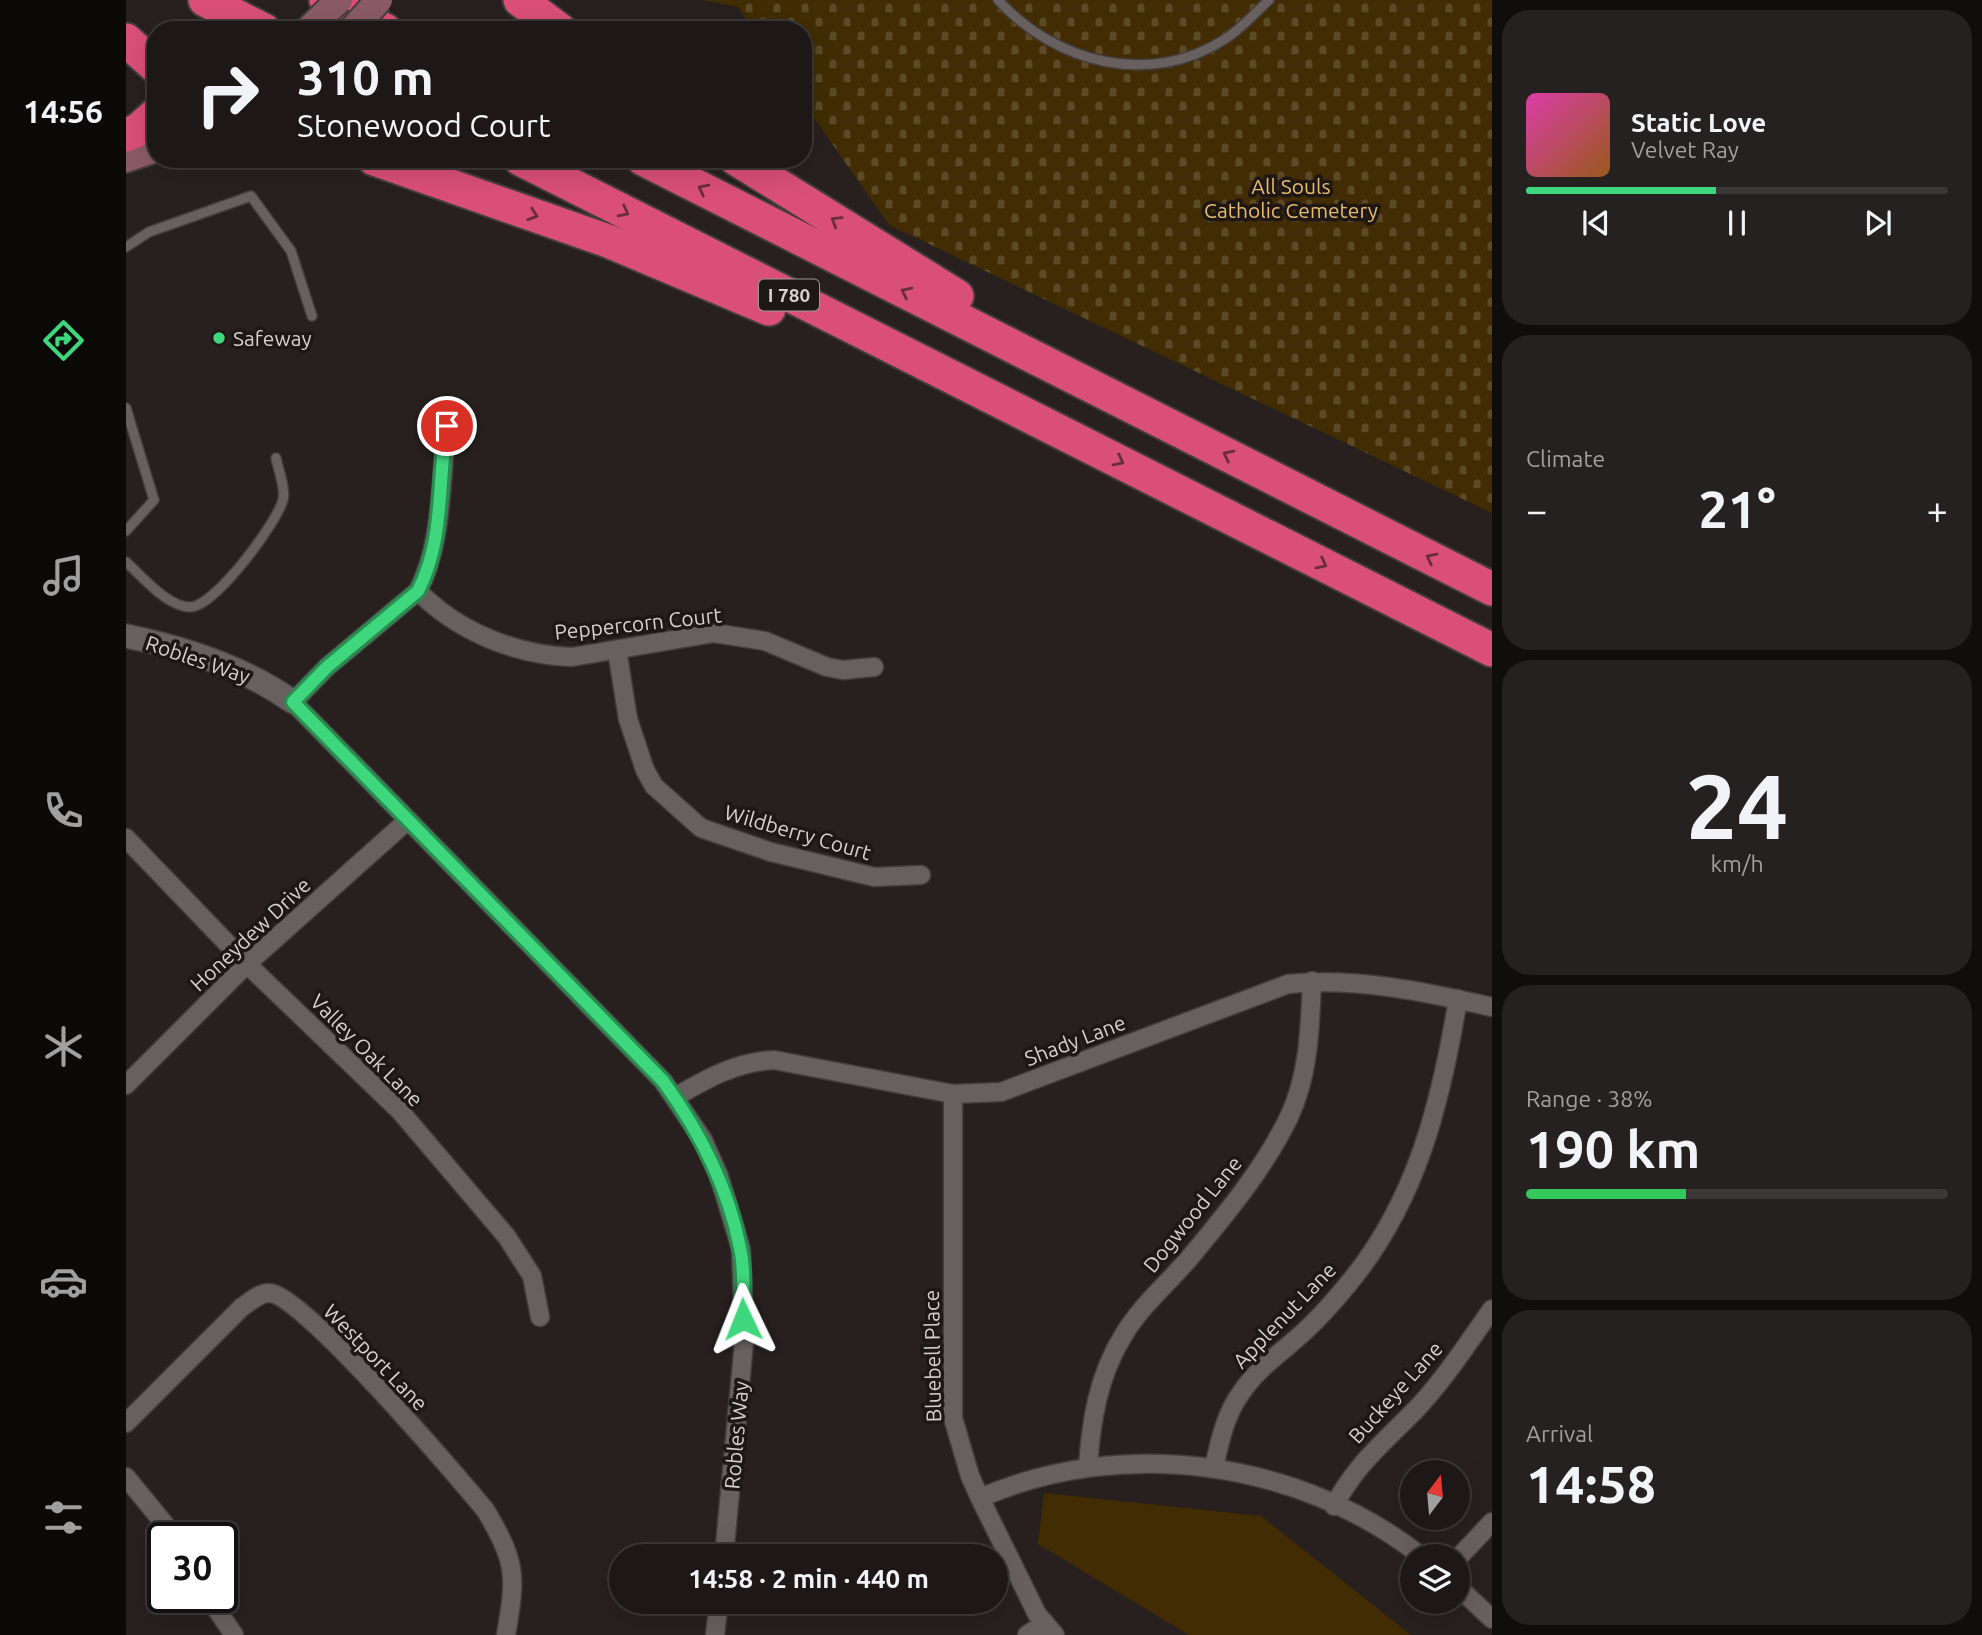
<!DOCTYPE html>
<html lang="en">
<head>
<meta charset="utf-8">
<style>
	:root { --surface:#1d1817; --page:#252120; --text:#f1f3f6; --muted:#a0a0a1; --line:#3b3736; --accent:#3fd77d }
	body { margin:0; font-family:Ubuntu,sans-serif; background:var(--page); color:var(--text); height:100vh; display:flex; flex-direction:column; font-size:26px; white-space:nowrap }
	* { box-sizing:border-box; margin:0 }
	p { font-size:23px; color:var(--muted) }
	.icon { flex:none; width:38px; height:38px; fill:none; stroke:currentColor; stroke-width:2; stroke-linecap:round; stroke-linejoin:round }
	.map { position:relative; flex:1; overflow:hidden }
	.sheet { display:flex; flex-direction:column; gap:10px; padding:10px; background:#100d0d; width:490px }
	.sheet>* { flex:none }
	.banner { position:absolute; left:21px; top:21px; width:665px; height:147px; border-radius:28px; box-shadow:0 7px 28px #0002,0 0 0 2px var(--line); background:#1d1817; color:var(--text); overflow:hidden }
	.needle { width:46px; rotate:16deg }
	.buttons { position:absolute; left:1274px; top:1460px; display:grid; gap:14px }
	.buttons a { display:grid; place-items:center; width:70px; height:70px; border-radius:50%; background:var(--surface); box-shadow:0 7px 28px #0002,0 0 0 2px var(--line); font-size:35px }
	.speed { position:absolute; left:21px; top:1522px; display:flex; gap:14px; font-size:35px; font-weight:700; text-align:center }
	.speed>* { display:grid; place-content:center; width:91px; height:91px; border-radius:50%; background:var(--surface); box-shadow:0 7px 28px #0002,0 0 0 2px var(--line); line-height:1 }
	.speed .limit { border:4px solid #111; border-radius:10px; background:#fff; color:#111 }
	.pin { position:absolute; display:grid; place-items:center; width:60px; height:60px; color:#fff; margin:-30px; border:4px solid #fff; border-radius:50%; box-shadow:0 2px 7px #0007 }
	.me { position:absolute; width:77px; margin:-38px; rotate:358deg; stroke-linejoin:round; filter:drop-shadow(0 0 5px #0008) }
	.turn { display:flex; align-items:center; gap:24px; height:147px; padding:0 35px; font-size:32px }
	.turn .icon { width:91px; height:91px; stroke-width:2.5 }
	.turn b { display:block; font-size:49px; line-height:60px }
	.big { font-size:52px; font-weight:600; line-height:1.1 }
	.sheet .widget { flex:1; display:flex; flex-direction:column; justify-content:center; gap:10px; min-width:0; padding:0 24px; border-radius:28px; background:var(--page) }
	.sheet .dial { align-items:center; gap:0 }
	.dial b { font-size:91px; line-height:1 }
	.song { display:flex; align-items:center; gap:21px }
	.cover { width:84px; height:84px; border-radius:10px; background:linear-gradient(135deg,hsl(320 70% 55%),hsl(30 70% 35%)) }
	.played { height:7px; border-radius:4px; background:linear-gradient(90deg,var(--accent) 45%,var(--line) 45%) }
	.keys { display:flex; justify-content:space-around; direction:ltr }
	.heat { display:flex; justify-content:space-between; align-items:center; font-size:38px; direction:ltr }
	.charge { height:10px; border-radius:5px; background:linear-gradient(90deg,#34c759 38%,var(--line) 0) }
	.trip { position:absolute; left:483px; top:1544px; width:399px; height:70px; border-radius:35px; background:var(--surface); box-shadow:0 7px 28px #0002,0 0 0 2px var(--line); font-weight:600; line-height:70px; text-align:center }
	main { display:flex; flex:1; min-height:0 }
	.dock { display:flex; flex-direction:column; width:126px; justify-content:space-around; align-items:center; background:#0c0a09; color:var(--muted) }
	.dock .icon { width:49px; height:49px }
	.dock .active { color:var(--accent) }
	.dock b { font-size:32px; color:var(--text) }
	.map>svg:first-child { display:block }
</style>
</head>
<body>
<main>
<nav class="dock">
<b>14:56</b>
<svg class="icon active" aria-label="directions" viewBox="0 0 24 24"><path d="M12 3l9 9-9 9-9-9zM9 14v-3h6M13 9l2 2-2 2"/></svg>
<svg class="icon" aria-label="music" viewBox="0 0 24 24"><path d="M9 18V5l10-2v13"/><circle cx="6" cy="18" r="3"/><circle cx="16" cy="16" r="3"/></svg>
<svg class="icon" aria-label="phone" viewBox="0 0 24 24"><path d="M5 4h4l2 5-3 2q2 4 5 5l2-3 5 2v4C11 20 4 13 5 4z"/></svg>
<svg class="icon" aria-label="climate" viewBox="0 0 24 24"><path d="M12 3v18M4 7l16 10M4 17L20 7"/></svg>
<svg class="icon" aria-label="car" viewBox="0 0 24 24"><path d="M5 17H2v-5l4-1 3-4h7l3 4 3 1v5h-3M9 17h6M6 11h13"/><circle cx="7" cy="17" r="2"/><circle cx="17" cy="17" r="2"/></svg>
<svg class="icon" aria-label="filters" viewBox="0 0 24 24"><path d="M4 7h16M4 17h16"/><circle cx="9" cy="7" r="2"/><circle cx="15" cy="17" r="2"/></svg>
</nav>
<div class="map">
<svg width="1366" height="1635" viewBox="0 0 1366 1635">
	<defs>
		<pattern id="cemetery-stones" width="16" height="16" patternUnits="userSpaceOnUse" patternTransform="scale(1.75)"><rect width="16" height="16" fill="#412c03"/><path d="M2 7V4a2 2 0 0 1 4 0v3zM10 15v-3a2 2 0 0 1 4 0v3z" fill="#5c4a27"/></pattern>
	</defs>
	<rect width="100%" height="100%" fill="#27201f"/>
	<polygon fill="#412c03" points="918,1493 1135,1516 1285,1635 1063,1635 912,1544"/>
	<polygon fill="url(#cemetery-stones)" points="576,0 1366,0 1366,513 763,225 677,102 677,30 627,30 612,7"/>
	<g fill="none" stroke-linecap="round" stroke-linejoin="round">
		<g stroke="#433d3d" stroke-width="12">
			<g id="service">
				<path d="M872 0C930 63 1024 88 1099 39 1115 29 1129 13 1143 0"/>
				<polyline points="0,247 23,232 125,196 165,251 186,316"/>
				<polyline points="0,408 28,500 0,531"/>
				<path d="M0 562C16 576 42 608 65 607 90 605 150 524 157 500 160 489 152 469 150 458"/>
			</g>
		</g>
		<g stroke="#433d3d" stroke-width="21">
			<g id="minor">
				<path d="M324 406C313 468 320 536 292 591L201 667 167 702 537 1081 577 1140 593 1176 615 1249 618 1342 598 1556"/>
				<path d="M292 591C332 632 390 655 446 657L588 633 639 641 701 667 717 670 748 667"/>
				<polyline points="491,650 502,719 519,770 528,786 575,828 645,852 748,877 795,875"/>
				<polyline points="0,838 121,964 274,1111 381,1237 406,1276 414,1317"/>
				<polyline points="0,1085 121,964 282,820"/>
				<polyline points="827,1094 827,1418 844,1476 854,1498 911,1614 929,1635"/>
				<path d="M549 1097C582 1078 610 1062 648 1060L827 1094 875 1092 1162 984C1230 977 1300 992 1366 1007"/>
				<path d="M0 1423 116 1307C124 1302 134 1292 144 1293 176 1294 333 1478 360 1511 391 1564 390 1576 380 1635"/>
				<path d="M962 1467C965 1422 972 1376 997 1336 1015 1305 1043 1283 1066 1255 1101 1213 1139 1167 1163 1117 1183 1075 1184 1027 1186 981"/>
				<path d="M1088 1467C1094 1441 1099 1415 1115 1393 1132 1367 1158 1351 1180 1330 1195 1316 1210 1299 1223 1283 1291 1201 1315 1102 1332 999"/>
				<polyline points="0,1477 50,1538"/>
				<path d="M854 1498C996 1436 1173 1460 1295 1556"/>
				<path d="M1208 1506C1231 1462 1262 1439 1295 1404 1321 1375 1343 1342 1366 1309"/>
				<polyline points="1332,1558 1366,1522"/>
				<polyline points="1332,1587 1366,1619"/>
				<polyline points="83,1598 108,1635"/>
				<polyline points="589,1635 593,1601"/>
				<polyline points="901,1635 919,1623"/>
			</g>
		</g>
		<g stroke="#433d3d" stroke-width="26">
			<path id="tertiary" d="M0 636C59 648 118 667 167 702"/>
		</g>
		<g stroke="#433d3d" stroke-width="30">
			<polyline id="secondary" points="0,159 30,149"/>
		</g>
		<g stroke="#433d3d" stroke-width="37">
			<g id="motorway">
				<polyline points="79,0 138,30"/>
				<polyline points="200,0 259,30"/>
				<polyline points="394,0 434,30"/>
				<polyline points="0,40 30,67"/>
				<polyline points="0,135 12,130 30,114"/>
				<polyline points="248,159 482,241 643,309"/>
				<polyline points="394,159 1366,650"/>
				<polyline points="517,159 1366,589"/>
				<polyline points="610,159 831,296"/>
			</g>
		</g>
		<use href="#service" stroke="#68605e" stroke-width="9"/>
		<use href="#minor" stroke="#68605e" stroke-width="18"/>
		<use href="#tertiary" stroke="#68605e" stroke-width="23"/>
		<use href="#secondary" stroke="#8a5b66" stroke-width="26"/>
		<use href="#motorway" stroke="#da4f78" stroke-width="33"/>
		<g stroke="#433d3d" stroke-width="30" stroke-linecap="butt">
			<g id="secondary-bridge">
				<polyline points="182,30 213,0"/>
				<polyline points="226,30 253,0"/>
			</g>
		</g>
		<use href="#secondary-bridge" stroke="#8a5b66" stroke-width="26"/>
	</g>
	<defs><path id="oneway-chevron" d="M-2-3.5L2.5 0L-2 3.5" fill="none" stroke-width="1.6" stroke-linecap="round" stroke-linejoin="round" transform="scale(1.75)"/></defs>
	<g stroke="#692d3d">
		<use href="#oneway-chevron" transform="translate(577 189) rotate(-153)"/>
		<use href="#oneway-chevron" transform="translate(498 212) rotate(27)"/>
		<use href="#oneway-chevron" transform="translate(407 215) rotate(19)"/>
		<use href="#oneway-chevron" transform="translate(710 221) rotate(-148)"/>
		<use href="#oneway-chevron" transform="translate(780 292) rotate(-153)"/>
		<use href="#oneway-chevron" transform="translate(1102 455) rotate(-153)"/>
		<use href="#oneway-chevron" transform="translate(993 461) rotate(27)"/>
		<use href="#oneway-chevron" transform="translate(1305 558) rotate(-153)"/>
		<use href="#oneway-chevron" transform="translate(1196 564) rotate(27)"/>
	</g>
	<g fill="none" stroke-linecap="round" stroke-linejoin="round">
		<g stroke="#298c51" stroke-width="18">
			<path id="route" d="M321 426C311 482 319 539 292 591L201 667 167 702 537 1081C574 1132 602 1186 614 1248 619 1270 617 1296 617 1319"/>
		</g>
		<use href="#route" stroke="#3fd77d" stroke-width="12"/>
	</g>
	<circle fill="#3fd77d" stroke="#1d1715" stroke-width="2.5" cx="93" cy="338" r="7"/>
	<g text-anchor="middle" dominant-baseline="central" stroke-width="7" stroke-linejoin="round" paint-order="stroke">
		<rect fill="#1d1715" stroke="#9e9998" stroke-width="2" x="633" y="279.5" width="60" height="31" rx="5"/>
		<g font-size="19" font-weight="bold" fill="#d6d1d0">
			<text x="663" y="295">I 780</text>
		</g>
		<g font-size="21" fill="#ebbb6c" stroke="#1d1715">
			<text x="1165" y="186">All Souls<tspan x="1165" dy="24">Catholic Cemetery</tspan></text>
		</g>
		<g font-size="21" fill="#d6d1d0" stroke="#1d1715" text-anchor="start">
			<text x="107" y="338">Safeway</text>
		</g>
		<g font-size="21" fill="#d6d1d0" stroke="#1d1715">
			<text transform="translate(512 623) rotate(-6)">Peppercorn Court</text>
			<text transform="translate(72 659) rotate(19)">Robles Way</text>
			<text transform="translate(672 832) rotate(16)">Wildberry Court</text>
			<text transform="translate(124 934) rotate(-43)">Honeydew Drive</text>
			<text transform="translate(949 1040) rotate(-21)">Shady Lane</text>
			<text transform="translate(241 1050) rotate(45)">Valley Oak Lane</text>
			<text transform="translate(1066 1214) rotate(-51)">Dogwood Lane</text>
			<text transform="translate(1158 1315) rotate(-46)">Applenut Lane</text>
			<text transform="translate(806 1356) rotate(-91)">Bluebell Place</text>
			<text transform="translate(250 1357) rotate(46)">Westport Lane</text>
			<text transform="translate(1269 1392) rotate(-48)">Buckeye Lane</text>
			<text transform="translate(610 1435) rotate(-85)">Robles Way</text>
		</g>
	</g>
</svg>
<div class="buttons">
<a><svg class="needle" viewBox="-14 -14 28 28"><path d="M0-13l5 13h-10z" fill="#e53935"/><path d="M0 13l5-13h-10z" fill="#a0a0a1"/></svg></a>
<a><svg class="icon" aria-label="layers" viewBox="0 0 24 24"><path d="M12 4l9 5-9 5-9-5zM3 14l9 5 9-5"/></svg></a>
</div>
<div class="speed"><div class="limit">30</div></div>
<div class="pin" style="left:321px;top:426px;background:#d93025"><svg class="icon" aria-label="arrive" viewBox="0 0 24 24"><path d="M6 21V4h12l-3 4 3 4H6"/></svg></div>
<svg class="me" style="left:617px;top:1319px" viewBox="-20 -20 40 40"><path d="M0-17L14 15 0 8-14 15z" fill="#3fd77d" stroke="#fff" stroke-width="4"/></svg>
<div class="trip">14:58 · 2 min · 440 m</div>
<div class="banner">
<div class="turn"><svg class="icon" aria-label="right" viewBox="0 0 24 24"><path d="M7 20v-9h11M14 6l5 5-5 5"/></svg><div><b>310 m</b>Stonewood Court</div></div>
</div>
</div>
<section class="sheet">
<div class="widget">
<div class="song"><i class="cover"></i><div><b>Static Love</b><p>Velvet Ray</p></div></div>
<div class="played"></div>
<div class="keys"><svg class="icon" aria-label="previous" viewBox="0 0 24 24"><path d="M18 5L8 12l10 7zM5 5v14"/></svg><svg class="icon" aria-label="pause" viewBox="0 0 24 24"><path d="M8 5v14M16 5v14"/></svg><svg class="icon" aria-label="next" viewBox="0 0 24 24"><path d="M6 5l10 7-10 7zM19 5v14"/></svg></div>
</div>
<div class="widget"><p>Climate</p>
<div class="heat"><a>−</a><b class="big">21°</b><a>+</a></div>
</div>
<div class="widget dial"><b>24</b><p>km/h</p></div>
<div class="widget"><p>Range · 38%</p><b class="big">190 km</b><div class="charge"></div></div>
<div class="widget"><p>Arrival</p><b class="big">14:58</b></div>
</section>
</main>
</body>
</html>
